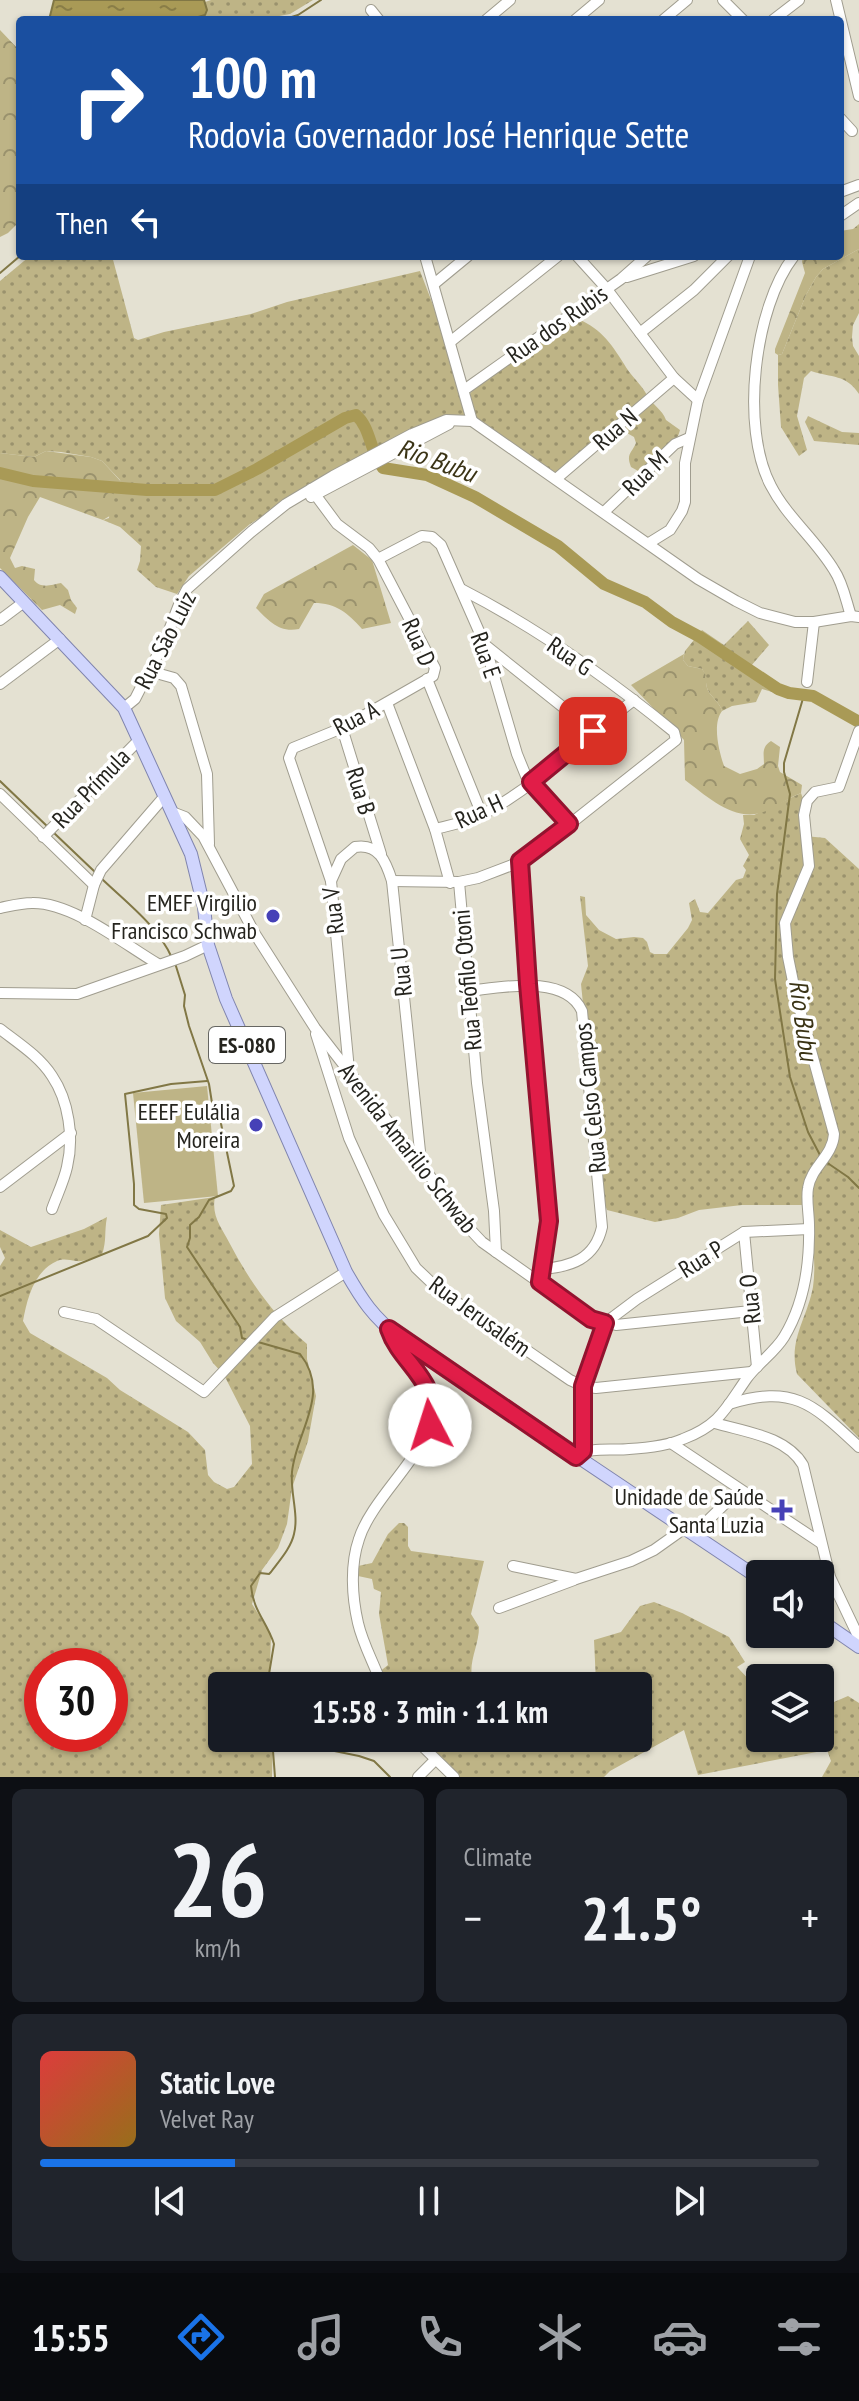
<!DOCTYPE html>
<html lang="en">
<head>
<meta charset="utf-8">
<style>
	:root { --surface:#171b24; --page:#20242c; --text:#f1f3f6; --muted:#9ea1a6; --line:#363941; --accent:#1a73e8 }
	body { margin:0; font-family:"PT Sans Narrow",sans-serif; background:var(--page); color:var(--text); height:100vh; display:flex; flex-direction:column; font-size:30px; white-space:nowrap }
	* { box-sizing:border-box; margin:0 }
	p { font-size:26px; color:var(--muted) }
	.icon { flex:none; width:44px; height:44px; fill:none; stroke:currentColor; stroke-width:2; stroke-linecap:round; stroke-linejoin:round }
	.map { position:relative; height:1777px; overflow:hidden }
	.panel { display:flex; flex-direction:column; gap:12px; padding:12px; background:#0d0f14; flex:1 }
	.panel>* { flex:none }
	.guide { position:absolute; left:16px; top:16px; width:828px; height:244px; border-radius:8px; box-shadow:0 2px 6px #0004; background:#1a4fa0; color:#fff; overflow:hidden }
	.tools { position:absolute; left:746px; top:1560px; display:grid; gap:16px }
	.tools a { display:grid; place-items:center; width:88px; height:88px; border-radius:8px; background:var(--surface); box-shadow:0 2px 6px #0004; font-size:40px }
	.speed { position:absolute; left:24px; top:1648px; display:flex; gap:16px; font-size:40px; font-weight:700; text-align:center }
	.speed>* { display:grid; place-content:center; width:104px; height:104px; border-radius:50%; background:var(--surface); box-shadow:0 2px 6px #0004; line-height:1 }
	.speed .limit { border:12px solid #d22; background:#fff; color:#111 }
	.pin { position:absolute; display:grid; place-items:center; width:68px; height:68px; color:#fff; margin:-34px; border-radius:16px; box-shadow:0 4px 12px #0006 }
	.me { position:absolute; width:88px; margin:-44px; rotate:355deg; stroke-linejoin:round; filter:drop-shadow(0 0 6px #0008) }
	.turn { display:flex; align-items:center; gap:28px; height:168px; padding:0 40px; font-size:36px }
	.turn .icon { width:104px; height:104px; stroke-width:2.5 }
	.turn b { display:block; font-size:56px; line-height:68px }
	.then { display:flex; align-items:center; height:76px; padding:0 40px; background:#0003; gap:16px; font-size:30px }
	.big { font-size:60px; font-weight:600; line-height:1.1 }
	.panel .tile { flex:1; display:flex; flex-direction:column; justify-content:center; gap:12px; min-width:0; padding:0 28px; border-radius:12px; background:var(--page) }
	.panel .dial { align-items:center; gap:0 }
	.dial b { font-size:104px; line-height:1 }
	.song { display:flex; align-items:center; gap:24px }
	.cover { width:96px; height:96px; border-radius:12px; background:linear-gradient(135deg,hsl(0 70% 55%),hsl(40 70% 35%)) }
	.played { height:8px; border-radius:4px; background:linear-gradient(90deg,var(--accent) 25%,var(--line) 25%) }
	.keys { display:flex; justify-content:space-around; direction:ltr }
	.heat { display:flex; justify-content:space-between; align-items:center; font-size:44px; direction:ltr }
	.panel .tiles { flex:1; display:grid; gap:12px; grid-template-columns:1fr 1fr }
	.tile:last-child { grid-column:span 2 }
	.trip { position:absolute; left:208px; top:1672px; width:444px; height:80px; border-radius:8px; background:var(--surface); box-shadow:0 2px 6px #0004; font-weight:600; line-height:80px; text-align:center }
	.tab-bar { display:flex; height:128px; justify-content:space-around; align-items:center; background:#090b0e; color:var(--muted) }
	.tab-bar .icon { width:56px; height:56px }
	.tab-bar .selected { color:var(--accent) }
	.tab-bar b { font-size:36px; color:var(--text) }
	.map>svg:first-child { display:block }
</style>
</head>
<body>
<div class="map">
<svg width="859" height="1777" viewBox="0 0 859 1777">
	<defs>
		<pattern id="grass-dots" width="8" height="8" patternUnits="userSpaceOnUse" patternTransform="scale(2)"><rect width="8" height="8" fill="#beb486"/><path d="M2 2h.1M6 6h.1" fill="none" stroke="#9a926d" stroke-width="1.8" stroke-linecap="round"/></pattern>
		<pattern id="forest-crowns" width="20" height="18" patternUnits="userSpaceOnUse" patternTransform="scale(2)"><rect width="20" height="18" fill="#beb486"/><path d="M2 6a3 3 0 1 1 6 0M12 15a3 3 0 1 1 6 0" fill="none" stroke="#9a926d"/></pattern>
		<pattern id="water-ripples" width="26" height="14" patternUnits="userSpaceOnUse" patternTransform="scale(2)"><rect width="26" height="14" fill="#a99a56"/><path d="M2 4q2-2 4 0t4 0M15 11q2-2 4 0t4 0" fill="none" stroke="#897d47"/></pattern>
	</defs>
	<rect width="100%" height="100%" fill="#e4e1d2"/>
	<g fill="url(#grass-dots)" fill-rule="evenodd">
		<polygon points="211,0 313,0 290,14 258,20 188,20 205,15 205,2"/>
		<path d="M859 249V313L853 325 852 337 853 346 859 356V394C846 374 832 378 811 371L804 378 797 416 807 450 799 456 781 427 778 385V355L782 354 806 295 816 277 823 269Z"/>
		<path d="M30 256H112L134 338 138 340 164 332 251 314 287 302 420 271 468 396 476 387 573 317C599 326 611 343 624 364 630 375 641 384 647 395 653 406 662 409 666 420L680 430C676 448 654 460 640 472L631 467C626 454 631 454 636 443L634 437 620 429 555 474 484 427 456 418 330 475 250 524 189 576 177 594 156 587 137 570 140 561 141 546 120 527 103 520 109 518 111 496 115 492H122L120 480 102 461 91 457 61 452 46 451 34 457 0 453V281Z"/>
		<polygon points="808,416 842,432 859,433 859,445 814,441 805,422"/>
		<path d="M748 621 769 645 751 666 789 697 762 689 756 702 732 706 722 711C720 702 710 697 707 688 705 680 707 676 702 669L688 666 683 660 685 651 702 630 724 645Z"/>
		<path d="M801 793 803 799 805 836 825 838 859 869V1438L797 1374C788 1340 807 1319 813 1287 817 1259 811 1232 807 1205H742L699 1210 678 1218 655 1222 607 1210 603 1200 581 984 588 966 580 896 585 897 586 915 599 930 616 939 634 937 643 938 647 942 650 952 654 954H667L688 928 692 920 689 903 695 899 700 912 708 913 736 880 743 878 746 870 743 866 749 855 740 839 744 824 743 815H754Z"/>
		<path d="M215 1197C211 1216 222 1228 230 1244 250 1282 274 1316 307 1344V1359L316 1396 308 1441 292 1488 287 1524 278 1548 262 1570 252 1604 271 1634 270 1671 272 1686H222V1738H273L272 1777H0V1266L5 1258 0 1247V1230L31 1247 84 1229 107 1217C104 1233 107 1239 102 1255 94 1257 84 1262 76 1261 69 1260 64 1258 57 1261 34 1271 27 1299 23 1321L30 1333 107 1378 120 1390 188 1432 205 1450 208 1475 214 1482 227 1489 234 1487 252 1464 250 1426 224 1375 213 1363 200 1342 176 1321 165 1298 159 1234 161 1205ZM42 1666H110V1734H42Z"/>
		<path d="M399 1523H404L408 1527V1546L411 1551 484 1561 471 1614 479 1627C479 1648 465 1666 475 1686H384L378 1673 388 1665 379 1614 381 1592 374 1589 372 1579 358 1576V1566L372 1563 388 1534Z"/>
		<polygon points="654,1602 682,1613 729,1637 745,1662 737,1667 760,1691 760,1738 820,1738 820,1708 848,1696 859,1703 859,1777 822,1777 831,1761 827,1750 698,1775 684,1730 610,1771 604,1777 458,1777 419,1738 638,1738 638,1686 593,1686 596,1683 594,1640 621,1632 640,1606"/>
	</g>
	<g fill="url(#forest-crowns)">
		<polygon points="0,30 20,51 20,155 16,177 20,213 16,225 8,233 0,237"/>
		<polygon points="859,224 859,249 823,269 816,277 806,295 782,354 778,355 775,353 775,349 805,273 802,262 803,256 840,256 840,231 853,229"/>
		<path d="M46 451 91 457 102 461 125 486V491L115 492 112 496 113 514 103 520 40 497 28 517 10 558 15 568 22 566 35 569 34 580C41 589 51 585 61 583L68 590 71 600 77 608 75 614 60 605 42 610 0 568V453L34 457Z"/>
		<path d="M353 545 372 560 391 623 362 629C348 613 336 603 314 603L299 629C279 633 269 621 256 608L264 594Z"/>
		<path d="M684 654 683 660 688 666 702 669C708 676 705 680 707 688 710 697 720 702 722 711 712 724 719 751 724 766L740 774 757 769 764 764C764 755 761 747 771 741L780 747 778 766 780 772 802 785 801 793C789 798 778 805 766 811 736 824 708 797 685 780L684 740 631 685Z"/>
	</g>
	<polygon fill="#beb486" points="207,1086 218,1196 144,1203 133,1093"/>
	<polygon fill="url(#water-ripples)" stroke="#817745" stroke-width="2" points="54,0 204,0 207,10 205,15 188,20 49,20"/>
	<g fill="none" stroke-linecap="round" stroke-linejoin="round">
		<g stroke="#817745" stroke-width="2">
			<polyline points="282,20 298,15 321,0"/>
			<polyline points="0,273 20,256"/>
			<polyline points="804,695 784,763 784,772 790,794 777,894 775,979 790,1077 808,1132 821,1157"/>
			<polyline points="0,781 49,828"/>
			<polyline points="53,832 95,872"/>
			<path d="M102 879C127 903 158 926 172 958"/>
			<polyline points="175,963 185,995 184,1006 189,1026 209,1084 212,1103 219,1114 234,1186 231,1191 209,1200 199,1217 190,1225 190,1238 187,1247 240,1327 242,1338 248,1340"/>
			<polyline points="826,1162 848,1177 859,1188"/>
			<polyline points="0,1296 148,1236 167,1218 166,1214 139,1209 134,1205 134,1184 125,1094 171,1084 207,1081"/>
			<path d="M258 1342 300 1354C332 1394 296 1431 292 1472 290 1492 299 1515 294 1534 291 1548 279 1561 271 1572L269 1574 260 1573 251 1586C253 1611 267 1622 274 1644L267 1686"/>
			<polyline points="272,1738 275,1777"/>
			<polyline points="273,1747 294,1750 310,1746 359,1756 374,1761 390,1777"/>
		</g>
		<path stroke="#a99a56" stroke-width="12" d="M0 473 33 481 147 490H215L257 469 345 418 356 415C371 428 370 453 383 468L427 475 475 497 558 546 604 584 645 602 672 622 700 637 778 689 789 693 813 696 859 722"/>
		<g stroke="#a09d8f" stroke-width="12">
			<g id="minor">
				<polyline points="723,0 743,20"/>
				<polyline points="836,0 859,96"/>
				<polyline points="371,10 379,20"/>
				<polyline points="486,20 510,0"/>
				<polyline points="575,20 599,0"/>
				<polyline points="663,20 687,0"/>
				<polyline points="773,20 799,0"/>
				<polyline points="840,118 852,131"/>
				<polyline points="840,192 859,185"/>
				<polyline points="840,216 859,203"/>
				<polyline points="425,256 472,421"/>
				<polyline points="577,256 606,288 674,378 698,400"/>
				<path d="M794 256C754 307 740 428 771 486 787 517 816 540 834 570 843 583 846 601 851 616"/>
				<polyline points="627,277 694,256"/>
				<polyline points="434,284 468,256"/>
				<polyline points="640,333 694,290 728,256"/>
				<polyline points="450,342 558,256"/>
				<polyline points="464,390 621,279 647,256"/>
				<polyline points="556,479 674,378"/>
				<polyline points="311,489 337,524 369,548 378,559 435,668 433,676 342,728 293,748 289,758 331,881 349,1070"/>
				<polyline points="311,497 449,424"/>
				<polyline points="604,512 675,444 689,438"/>
				<polyline points="649,543 670,530 682,511 685,502 685,463 698,400 750,256"/>
				<polyline points="378,559 422,536 432,537 441,545 485,645 517,754 526,776 569,824"/>
				<polyline points="0,620 24,602"/>
				<polyline points="485,645 593,731"/>
				<polyline points="149,671 174,678 181,686 207,774 209,844"/>
				<polyline points="427,679 482,815"/>
				<polyline points="807,682 814,622"/>
				<polyline points="0,684 60,639"/>
				<polyline points="387,703 435,829 450,883"/>
				<polyline points="124,708 135,699 166,638 180,602 187,589 251,532 286,504 333,476 412,434 446,420 472,421 698,579 736,601 760,613 795,622 814,622 851,616 859,617"/>
				<polyline points="342,728 381,854"/>
				<polyline points="0,794 94,885"/>
				<polyline points="172,812 185,817 203,836 255,934 315,1028 421,1164 466,1225 482,1242 591,1319 616,1325 751,1311"/>
				<path d="M435 829C450 825 468 822 482 815 538 785 584 738 634 700"/>
				<polyline points="43,837 139,740"/>
				<polyline points="520,861 528,984 549,1221 540,1282"/>
				<path d="M331 881 341 859 355 847C379 843 386 862 392 881L421 1161"/>
				<path d="M392 881 459 882 478 878 512 865 546 843 676 740 674 732C608 678 537 628 461 589"/>
				<polyline points="459,882 477,1083 494,1211 496,1252"/>
				<path d="M0 908C10 906 21 903 32 903 72 902 124 944 158 964"/>
				<polyline points="85,920 94,885 101,870 164,797"/>
				<path d="M467 991C499 988 565 973 582 1011L602 1227C595 1259 571 1267 541 1269"/>
				<polyline points="0,993 77,994 185,956 208,945"/>
				<path d="M0 1029C18 1043 39 1056 52 1076 69 1101 74 1138 67 1167 64 1181 57 1195 52 1209"/>
				<polyline points="316,1034 349,1138 384,1215 416,1268 439,1290 570,1380 583,1386 596,1388 751,1372"/>
				<polyline points="0,1187 71,1133"/>
				<polyline points="744,1232 757,1367"/>
				<polyline points="64,1312 96,1319 204,1392 275,1317 346,1272"/>
				<path d="M729 1404C794 1384 813 1404 859 1447"/>
				<path d="M715 1423C745 1432 786 1436 803 1465L830 1577 859 1638"/>
				<polyline points="671,1443 821,1543"/>
				<polyline points="583,1451 583,1386 605,1323 637,1299 744,1232 809,1229"/>
				<path d="M576 1457C589 1446 612 1451 629 1449 646 1448 667 1446 683 1439 720 1425 726 1408 747 1378 758 1363 774 1353 784 1337 804 1304 810 1262 809 1225 809 1213 806 1200 808 1188 811 1167 833 1156 834 1134L796 996 788 957 785 923 809 866 804 815 807 801 815 792 839 787 859 731"/>
				<polyline points="694,1534 739,1490"/>
				<polyline points="513,1566 576,1579 631,1561 654,1550 685,1528"/>
				<polyline points="499,1608 574,1580"/>
				<path d="M382 1686C375 1665 363 1645 358 1623 352 1597 350 1565 359 1539 367 1513 393 1485 409 1462 420 1447 434 1427 433 1407 431 1376 398 1357 389 1329"/>
				<polyline points="414,1738 454,1777"/>
				<polyline points="418,1777 435,1760"/>
			</g>
		</g>
		<g stroke="#8085ae" stroke-width="14">
			<g id="major">
				<path d="M0 577 124 708 191 854 204 907 208 945 226 999 346 1272C362 1300 373 1317 399 1337L760 1579"/>
				<polyline points="820,1620 859,1647"/>
			</g>
		</g>
		<use href="#minor" stroke="#fff" stroke-width="10"/>
		<use href="#major" stroke="#d0d5fd" stroke-width="12"/>
	</g>
	<g fill="none" stroke-linecap="round" stroke-linejoin="round">
		<g stroke="#92132f" stroke-width="20">
			<path id="route" d="M430 1425C441 1380 401 1365 389 1329L576 1457 583 1451V1386L605 1323 591 1319 540 1282 549 1221 528 984 520 861 569 824 531 782 593 731"/>
		</g>
		<use href="#route" stroke="#e11d48" stroke-width="14"/>
	</g>
	<g fill="#4641b7" stroke="#fff" stroke-width="3">
		<circle cx="273" cy="916" r="8"/>
		<circle cx="256" cy="1125" r="8"/>
		<path d="M778 1498h8v8h8v8h-8v8h-8v-8h-8v-8h8z"/>
	</g>
	<g text-anchor="middle" dominant-baseline="central" stroke-width="7" stroke-linejoin="round" paint-order="stroke">
		<rect fill="#fff" stroke="#666662" stroke-width="2" x="209" y="1027" width="76" height="36" rx="6"/>
		<g font-size="22" font-weight="bold" fill="#25241e">
			<text x="247" y="1045">ES-080</text>
		</g>
		<g font-size="24" fill="#25241e" stroke="#fff">
			<text transform="translate(557 324) rotate(-35)">Rua dos Rubis</text>
			<text transform="translate(615 429) rotate(-41)">Rua N</text>
			<text transform="translate(645 473) rotate(-44)">Rua M</text>
			<text transform="translate(165 640) rotate(-63)">Rua São Luiz</text>
			<text transform="translate(419 642) rotate(66)">Rua D</text>
			<text transform="translate(486 655) rotate(71)">Rua E</text>
			<text transform="translate(570 656) rotate(34)">Rua G</text>
			<text transform="translate(356 718) rotate(-27)">Rua A</text>
			<text transform="translate(91 788) rotate(-46)">Rua Prímula</text>
			<text transform="translate(361 791) rotate(73)">Rua B</text>
			<text transform="translate(479 811) rotate(-25)">Rua H</text>
			<text transform="translate(333 911) rotate(-97)">Rua V</text>
			<text transform="translate(401 972) rotate(-96)">Rua U</text>
			<text transform="translate(467 980) rotate(-95)">Rua Teófilo Otoni</text>
			<text transform="translate(590 1098) rotate(-96)">Rua Celso Campos</text>
			<text transform="translate(408 1148) rotate(52)">Avenida Amarilio Schwab</text>
			<text transform="translate(701 1259) rotate(-32)">Rua P</text>
			<text transform="translate(750 1299) rotate(-96)">Rua O</text>
			<text transform="translate(480 1316) rotate(36)">Rua Jerusalém</text>
		</g>
		<g font-size="24" fill="#25241e" stroke="#fff" text-anchor="end">
			<text x="257" y="902">EMEF Virgilio<tspan x="257" dy="28">Francisco Schwab</tspan></text>
			<text x="240" y="1111">EEEF Eulália<tspan x="240" dy="28">Moreira</tspan></text>
			<text x="764" y="1496">Unidade de Saúde<tspan x="764" dy="28">Santa Luzia</tspan></text>
		</g>
		<g font-size="26" font-style="italic" fill="#3b3416" stroke="#fff">
			<text transform="translate(437 460) rotate(20)">Rio Bubu</text>
			<text transform="translate(804 1020) rotate(82)">Rio Bubu</text>
		</g>
	</g>
</svg>
<div class="tools">
<a><svg class="icon" aria-label="sound" viewBox="0 0 24 24"><path d="M4 9h4l5-4v14l-5-4H4zM17 9q2 3 0 6"/></svg></a>
<a><svg class="icon" aria-label="layers" viewBox="0 0 24 24"><path d="M12 4l9 5-9 5-9-5zM3 14l9 5 9-5"/></svg></a>
</div>
<div class="speed"><div class="limit">30</div></div>
<div class="pin" style="left:593px;top:731px;background:#d93025"><svg class="icon" aria-label="arrive" viewBox="0 0 24 24"><path d="M6 21V4h12l-3 4 3 4H6"/></svg></div>
<svg class="me" style="left:430px;top:1425px" viewBox="-20 -20 40 40"><circle r="19" fill="#fff"/><path d="M0-13L10 11 0 6-10 11z" fill="#e11d48"/></svg>
<div class="trip">15:58 · 3 min · 1.1 km</div>
<div class="guide">
<div class="turn"><svg class="icon" aria-label="right" viewBox="0 0 24 24"><path d="M7 20v-9h11M14 6l5 5-5 5"/></svg><div><b>100 m</b>Rodovia Governador José Henrique Sette</div></div>
<div class="then">Then<svg class="icon" aria-label="left" viewBox="0 0 24 24"><path d="M17 20v-9H6M10 6l-5 5 5 5"/></svg></div>
</div>
</div>
<section class="panel">
<div class="tiles">
<div class="tile dial"><b>26</b><p>km/h</p></div>
<div class="tile"><p>Climate</p>
<div class="heat"><a>−</a><b class="big">21.5°</b><a>+</a></div>
</div>
<div class="tile">
<div class="song"><i class="cover"></i><div><b>Static Love</b><p>Velvet Ray</p></div></div>
<div class="played"></div>
<div class="keys"><svg class="icon" aria-label="previous" viewBox="0 0 24 24"><path d="M18 5L8 12l10 7zM5 5v14"/></svg><svg class="icon" aria-label="pause" viewBox="0 0 24 24"><path d="M8 5v14M16 5v14"/></svg><svg class="icon" aria-label="next" viewBox="0 0 24 24"><path d="M6 5l10 7-10 7zM19 5v14"/></svg></div>
</div>
</div>
</section>
<nav class="tab-bar">
<b>15:55</b>
<svg class="icon selected" aria-label="directions" viewBox="0 0 24 24"><path d="M12 3l9 9-9 9-9-9zM9 14v-3h6M13 9l2 2-2 2"/></svg>
<svg class="icon" aria-label="music" viewBox="0 0 24 24"><path d="M9 18V5l10-2v13"/><circle cx="6" cy="18" r="3"/><circle cx="16" cy="16" r="3"/></svg>
<svg class="icon" aria-label="phone" viewBox="0 0 24 24"><path d="M5 4h4l2 5-3 2q2 4 5 5l2-3 5 2v4C11 20 4 13 5 4z"/></svg>
<svg class="icon" aria-label="climate" viewBox="0 0 24 24"><path d="M12 3v18M4 7l16 10M4 17L20 7"/></svg>
<svg class="icon" aria-label="car" viewBox="0 0 24 24"><path d="M5 17H2v-5l4-1 3-4h7l3 4 3 1v5h-3M9 17h6M6 11h13"/><circle cx="7" cy="17" r="2"/><circle cx="17" cy="17" r="2"/></svg>
<svg class="icon" aria-label="filters" viewBox="0 0 24 24"><path d="M4 7h16M4 17h16"/><circle cx="9" cy="7" r="2"/><circle cx="15" cy="17" r="2"/></svg>
</nav>
</body>
</html>
